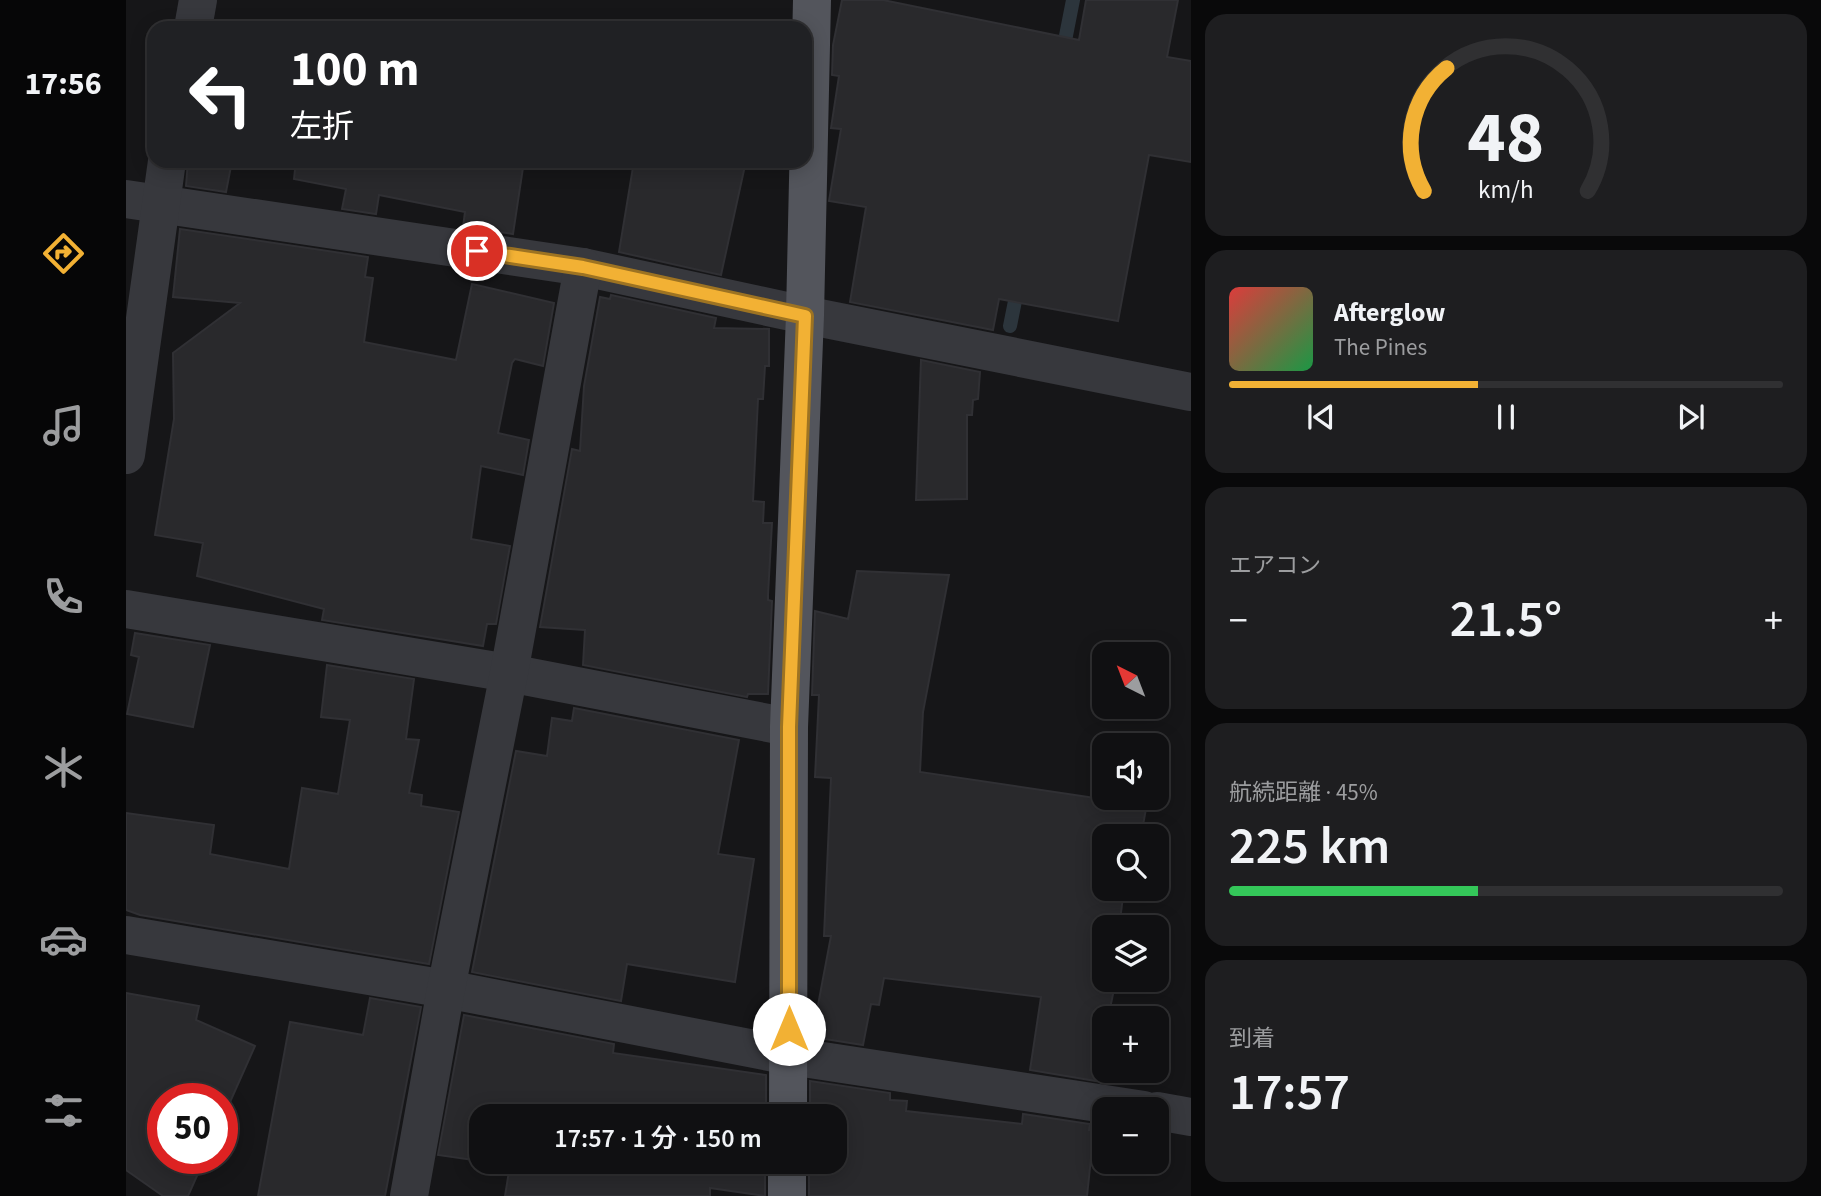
<!DOCTYPE html>
<html lang="ja">
<head>
<meta charset="utf-8">
<style>
	:root { --surface:#101012; --page:#1e1e20; --text:#f1f3f6; --muted:#9c9d9f; --line:#303032; --accent:#f2b134 }
	body { margin:0; font-family:"Source Sans 3","Noto Sans JP",sans-serif; background:var(--page); color:var(--text); height:100vh; display:flex; flex-direction:column; font-size:26px; white-space:nowrap }
	* { box-sizing:border-box; margin:0 }
	p { font-size:23px; color:var(--muted) }
	.icon { flex:none; width:38px; height:38px; fill:none; stroke:currentColor; stroke-width:2; stroke-linecap:round; stroke-linejoin:round }
	.map { position:relative; flex:1; overflow:hidden }
	.details { display:flex; flex-direction:column; gap:14px; padding:14px; background:#09090a; width:630px }
	.details>* { flex:none }
	.banner { position:absolute; left:21px; top:21px; width:665px; height:147px; border-radius:21px; box-shadow:0 4px 18px #0003,0 0 0 2px var(--line); background:#202124; color:#fff; overflow:hidden }
	.needle { width:46px; rotate:318deg }
	.fabs { position:absolute; left:966px; top:642px; display:grid; gap:14px }
	.fabs a { display:grid; place-items:center; width:77px; height:77px; border-radius:14px; background:var(--surface); box-shadow:0 4px 18px #0003,0 0 0 2px var(--line); font-size:35px }
	.speed { position:absolute; left:21px; top:1083px; display:flex; gap:14px; font-size:35px; font-weight:700; text-align:center }
	.speed>* { display:grid; place-content:center; width:91px; height:91px; border-radius:50%; background:var(--surface); box-shadow:0 4px 18px #0003,0 0 0 2px var(--line); line-height:1 }
	.speed .limit { border:10px solid #d22; background:#fff; color:#111 }
	.pin { position:absolute; display:grid; place-items:center; width:60px; height:60px; color:#fff; margin:-30px; border:4px solid #fff; border-radius:50%; box-shadow:0 2px 7px #0007 }
	.me { position:absolute; width:77px; margin:-38px; rotate:0deg; stroke-linejoin:round; filter:drop-shadow(0 0 5px #0008) }
	.turn { display:flex; align-items:center; gap:24px; height:147px; padding:0 28px; font-size:32px }
	.turn .icon { width:91px; height:91px; stroke-width:2.5 }
	.turn b { display:block; font-size:49px; line-height:60px }
	.big { font-size:52px; font-weight:600; line-height:1.1 }
	.details .tile { flex:1; display:flex; flex-direction:column; justify-content:center; gap:10px; min-width:0; padding:0 24px; border-radius:21px; background:var(--page) }
	.details .dial { align-items:center; gap:0 }
	.dial svg { height:182px; overflow:visible; fill:none; stroke:var(--line); stroke-width:7; stroke-linecap:round; text-anchor:middle }
	.dial text { fill:var(--text); stroke:none }
	.song { display:flex; align-items:center; gap:21px }
	.cover { width:84px; height:84px; border-radius:10px; background:linear-gradient(135deg,hsl(0 70% 55%),hsl(140 70% 35%)) }
	.played { height:7px; border-radius:4px; background:linear-gradient(90deg,var(--accent) 45%,var(--line) 45%) }
	.keys { display:flex; justify-content:space-around; direction:ltr }
	.heat { display:flex; justify-content:space-between; align-items:center; font-size:38px; direction:ltr }
	.charge { height:10px; border-radius:5px; background:linear-gradient(90deg,#34c759 45%,var(--line) 0) }
	.trip { position:absolute; left:343px; top:1104px; width:378px; height:70px; border-radius:21px; background:var(--surface); box-shadow:0 4px 18px #0003,0 0 0 2px var(--line); font-weight:600; line-height:70px; text-align:center }
	main { display:flex; flex:1; min-height:0 }
	.dock { display:flex; flex-direction:column; width:126px; justify-content:space-around; align-items:center; background:#060607; color:var(--muted) }
	.dock .icon { width:49px; height:49px }
	.dock .active { color:var(--accent) }
	.dock b { font-size:32px; color:var(--text) }
	.map>svg:first-child { display:block }
</style>
</head>
<body>
<main>
<nav class="dock">
<b>17:56</b>
<svg class="icon active" aria-label="directions" viewBox="0 0 24 24"><path d="M12 3l9 9-9 9-9-9zM9 14v-3h6M13 9l2 2-2 2"/></svg>
<svg class="icon" aria-label="music" viewBox="0 0 24 24"><path d="M9 18V5l10-2v13"/><circle cx="6" cy="18" r="3"/><circle cx="16" cy="16" r="3"/></svg>
<svg class="icon" aria-label="phone" viewBox="0 0 24 24"><path d="M5 4h4l2 5-3 2q2 4 5 5l2-3 5 2v4C11 20 4 13 5 4z"/></svg>
<svg class="icon" aria-label="climate" viewBox="0 0 24 24"><path d="M12 3v18M4 7l16 10M4 17L20 7"/></svg>
<svg class="icon" aria-label="car" viewBox="0 0 24 24"><path d="M5 17H2v-5l4-1 3-4h7l3 4 3 1v5h-3M9 17h6M6 11h13"/><circle cx="7" cy="17" r="2"/><circle cx="17" cy="17" r="2"/></svg>
<svg class="icon" aria-label="filters" viewBox="0 0 24 24"><path d="M4 7h16M4 17h16"/><circle cx="9" cy="7" r="2"/><circle cx="15" cy="17" r="2"/></svg>
</nav>
<div class="map">
<svg width="1065" height="1196" viewBox="0 0 1065 1196">
	<rect width="100%" height="100%" fill="#161618"/>
	<g fill="none" stroke-linecap="round" stroke-linejoin="round">
		<g stroke="#2c353c" stroke-width="14">
			<polyline points="936,56 947,0"/>
			<polyline points="884,326 892,286"/>
		</g>
	</g>
	<g fill="#29292c" stroke="#303034" stroke-width="2">
		<polygon points="716,0 757,0 953,40 960,0 1052,0 1041,57 1065,61 1065,162 1023,155 992,321 873,299 867,330 724,302 740,207 703,201 715,129 705,128 713,76 706,75 707,45"/>
		<polygon points="62,161 106,161 100,192 60,186"/>
		<polygon points="170,161 398,161 387,234 337,227 339,212 253,195 250,214 216,209 220,189 168,179"/>
		<polygon points="508,161 538,161 581,169 583,161 620,161 595,275 493,252"/>
		<polygon points="54,229 242,257 239,277 247,278 238,342 330,360 346,284 428,303 417,366 389,359 386,363 372,433 403,440 397,475 355,466 345,539 384,546 370,624 361,624 357,646 196,620 198,609 71,576 77,543 29,535 48,419 47,353 114,303 47,297"/>
		<polygon points="485,295 590,318 588,328 643,329 643,366 639,366 637,399 632,399 627,501 638,502 637,523 646,523 642,595 642,600 646,601 642,694 622,694 621,697 457,665 459,630 414,627 446,449 454,451 458,386 474,297 484,299"/>
		<polygon points="795,360 854,372 852,399 847,400 846,415 841,415 841,499 790,500"/>
		<polygon points="731,571 823,575 797,712 794,772 969,798 1022,798 1015,836 978,836 978,889 998,889 993,928 978,928 978,980 990,980 982,1018 978,1018 970,1081 904,1070 915,997 758,978 753,1005 745,1004 737,1045 686,1037 705,936 698,936 705,778 689,777 693,695 686,695 689,611 722,619"/>
		<polygon points="9,633 84,645 67,727 1,714 13,657 5,655"/>
		<polygon points="201,665 288,679 280,739 293,740 283,793 296,795 295,806 333,812 303,964 14,915 0,910 0,813 88,825 84,854 163,869 176,788 212,794 224,720 195,717"/>
		<polygon points="448,708 613,740 592,854 628,859 609,982 501,964 495,1001 346,972 390,751 421,756 426,718 446,721"/>
		<polygon points="0,993 73,1006 70,1020 129,1046 96,1120 96,1099 37,1099 37,1158 79,1158 62,1196 37,1196 0,1170"/>
		<polygon points="244,998 295,1007 259,1196 132,1196 164,1022 237,1035"/>
		<polygon points="338,1015 488,1044 487,1053 640,1075 640,1116 355,1116 355,1161 312,1155"/>
		<polygon points="684,1081 764,1093 764,1100 781,1101 780,1111 896,1124 897,1114 964,1124 963,1130 968,1130 961,1196 683,1196 683,1162 709,1162 709,1116 684,1116"/>
		<polygon points="362,1162 639,1162 639,1196 584,1188 584,1196 379,1196 384,1165"/>
	</g>
	<g fill="none" stroke-linecap="round" stroke-linejoin="round">
		<g stroke="#37383d" stroke-width="38">
			<polyline points="67,28 72,0"/>
			<polyline points="0,199 457,267 679,315 1065,392"/>
			<polyline points="0,455 41,161"/>
			<polyline points="0,609 383,673 663,727"/>
			<polyline points="0,935 320,989 664,1056 1018,1110"/>
			<polyline points="1031,1111 1065,1117"/>
			<polyline points="283,1196 320,989 383,673 457,267"/>
		</g>
		<g stroke="#53555c" stroke-width="38">
			<polyline points="662,1116 663,727 679,315 686,0"/>
			<polyline points="661,1196 661,1162"/>
		</g>
	</g>
	<g fill="none" stroke-linecap="round" stroke-linejoin="round">
		<g stroke="#9d7322" stroke-width="18">
			<polyline id="route" points="351,251 457,267 679,316 663,727 663,1029"/>
		</g>
		<use href="#route" stroke="#f2b134" stroke-width="12"/>
	</g>
</svg>
<div class="fabs">
<a><svg class="needle" viewBox="-14 -14 28 28"><path d="M0-13l5 13h-10z" fill="#e53935"/><path d="M0 13l5-13h-10z" fill="#9c9d9f"/></svg></a>
<a><svg class="icon" aria-label="sound" viewBox="0 0 24 24"><path d="M4 9h4l5-4v14l-5-4H4zM17 9q2 3 0 6"/></svg></a>
<a><svg class="icon" aria-label="search" viewBox="0 0 24 24"><circle cx="10" cy="10" r="6"/><path d="M15 15l6 6"/></svg></a>
<a><svg class="icon" aria-label="layers" viewBox="0 0 24 24"><path d="M12 4l9 5-9 5-9-5zM3 14l9 5 9-5"/></svg></a>
<a>+</a>
<a>−</a>
</div>
<div class="speed"><div class="limit">50</div></div>
<div class="pin" style="left:351px;top:251px;background:#d93025"><svg class="icon" aria-label="arrive" viewBox="0 0 24 24"><path d="M6 21V4h12l-3 4 3 4H6"/></svg></div>
<svg class="me" style="left:663px;top:1029px" viewBox="-20 -20 40 40"><circle r="19" fill="#fff"/><path d="M0-13L10 11 0 6-10 11z" fill="#f2b134"/></svg>
<div class="trip">17:57 · 1 分 · 150 m</div>
<div class="banner">
<div class="turn"><svg class="icon" aria-label="left" viewBox="0 0 24 24"><path d="M17 20v-9H6M10 6l-5 5 5 5"/></svg><div><b>100 m</b>左折</div></div>
</div>
</div>
<section class="details">
<div class="tile dial"><svg viewBox="0 0 100 80">
<path d="M14 69A42 42 0 1 1 86 69"/>
<path d="M14 69A42 42 0 0 1 24 15" stroke="#f2b134"/>
<text x="50" y="56" font-size="32" font-weight="700">48</text>
<text x="50" y="72" font-size="11">km/h</text>
</svg></div>
<div class="tile">
<div class="song"><i class="cover"></i><div><b>Afterglow</b><p>The Pines</p></div></div>
<div class="played"></div>
<div class="keys"><svg class="icon" aria-label="previous" viewBox="0 0 24 24"><path d="M18 5L8 12l10 7zM5 5v14"/></svg><svg class="icon" aria-label="pause" viewBox="0 0 24 24"><path d="M8 5v14M16 5v14"/></svg><svg class="icon" aria-label="next" viewBox="0 0 24 24"><path d="M6 5l10 7-10 7zM19 5v14"/></svg></div>
</div>
<div class="tile"><p>エアコン</p>
<div class="heat"><a>−</a><b class="big">21.5°</b><a>+</a></div>
</div>
<div class="tile"><p>航続距離 · 45%</p><b class="big">225 km</b><div class="charge"></div></div>
<div class="tile"><p>到着</p><b class="big">17:57</b></div>
</section>
</main>
</body>
</html>
